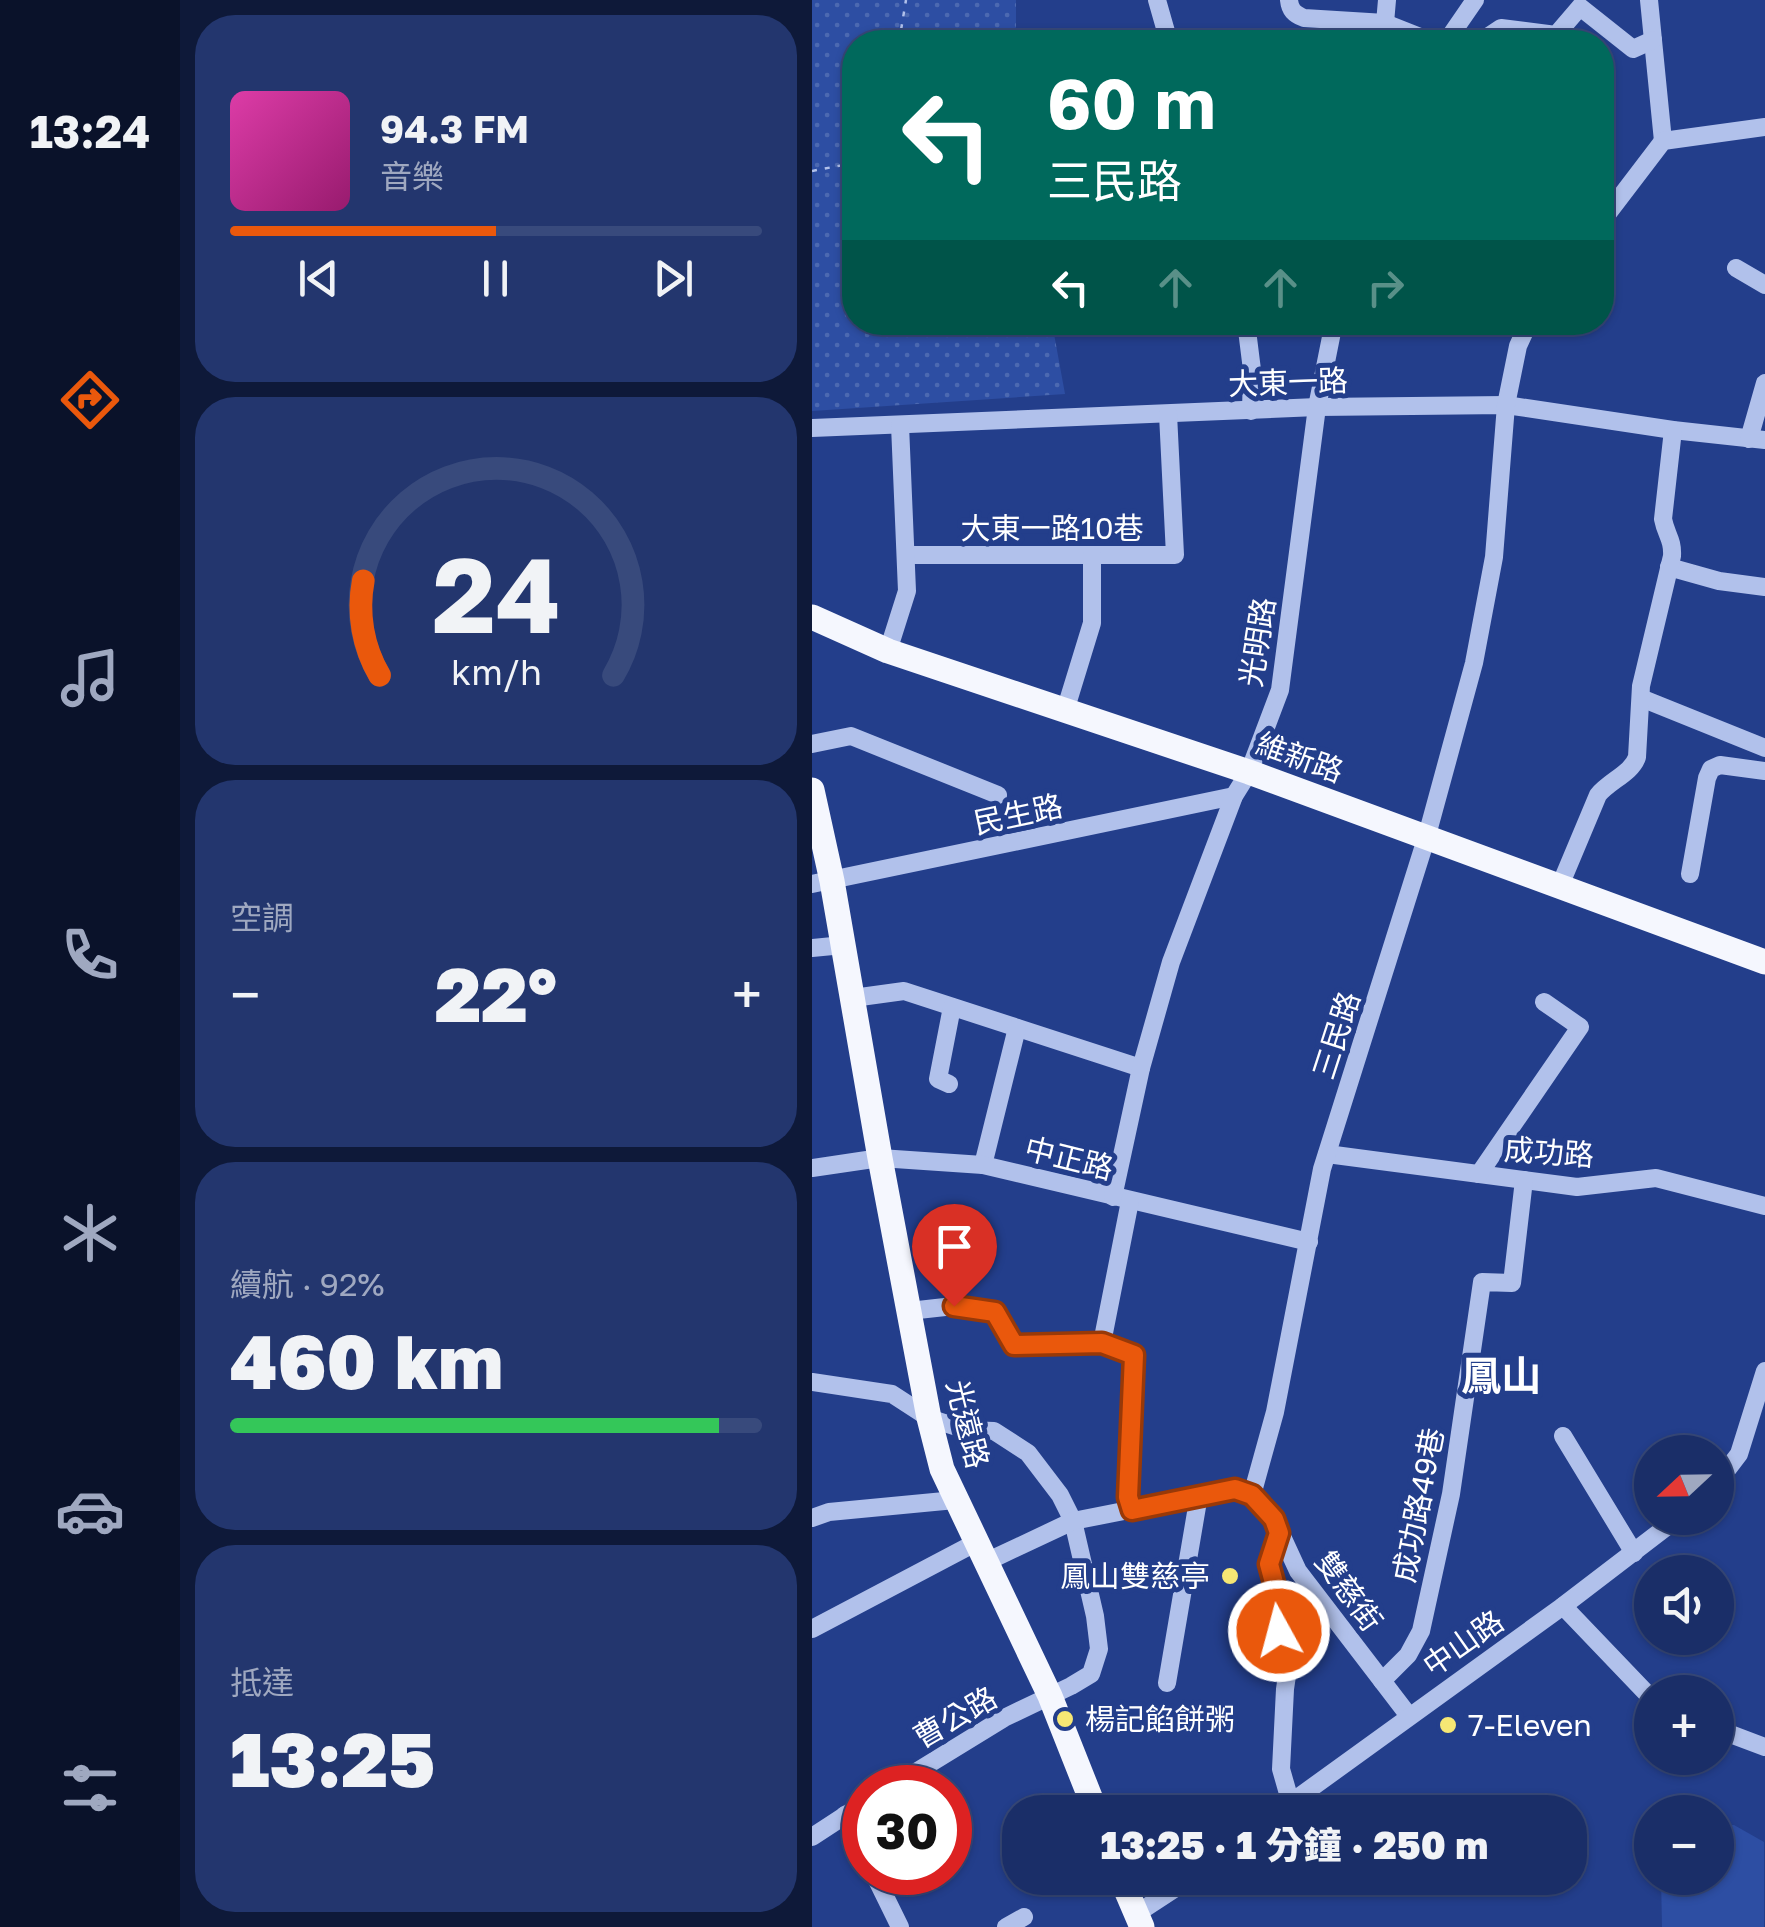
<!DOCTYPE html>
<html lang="zh-TW">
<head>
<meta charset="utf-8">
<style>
	:root { --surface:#1a2e68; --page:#23366e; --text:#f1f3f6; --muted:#9fa8c0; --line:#384a7c; --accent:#ea580c }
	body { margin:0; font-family:"Golos Text","Noto Sans TC",sans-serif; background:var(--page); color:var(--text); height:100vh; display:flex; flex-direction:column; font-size:38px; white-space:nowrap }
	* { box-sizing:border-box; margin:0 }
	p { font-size:32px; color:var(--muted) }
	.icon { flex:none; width:55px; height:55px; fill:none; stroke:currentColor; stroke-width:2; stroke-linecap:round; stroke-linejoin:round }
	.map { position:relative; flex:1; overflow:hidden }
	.side { display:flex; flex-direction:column; gap:15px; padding:15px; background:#0e1939; width:632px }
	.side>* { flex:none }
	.top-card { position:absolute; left:30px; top:30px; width:772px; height:305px; border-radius:40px; box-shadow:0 2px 8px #0004,0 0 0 2px var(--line); background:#00695c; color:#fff; overflow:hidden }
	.needle { width:65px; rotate:248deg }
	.tools { position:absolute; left:822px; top:1435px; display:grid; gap:20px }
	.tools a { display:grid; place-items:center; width:100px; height:100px; border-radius:50%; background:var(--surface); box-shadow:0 2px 8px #0004,0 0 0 2px var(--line); font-size:50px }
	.speed { position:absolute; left:30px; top:1765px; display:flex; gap:20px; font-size:50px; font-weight:700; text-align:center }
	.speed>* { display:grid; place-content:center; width:130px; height:130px; border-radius:50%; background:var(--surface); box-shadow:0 2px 8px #0004,0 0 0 2px var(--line); line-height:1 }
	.speed .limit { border:15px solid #d22; background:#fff; color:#111 }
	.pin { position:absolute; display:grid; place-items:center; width:85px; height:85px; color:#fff; margin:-102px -42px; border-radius:50% 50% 50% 0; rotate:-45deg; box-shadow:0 0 10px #0007 }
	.pin .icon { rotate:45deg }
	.me { position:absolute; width:110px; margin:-55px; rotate:353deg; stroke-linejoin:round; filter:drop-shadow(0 0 8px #0008) }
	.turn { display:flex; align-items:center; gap:35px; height:210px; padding:0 40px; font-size:45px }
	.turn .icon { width:130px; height:130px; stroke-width:2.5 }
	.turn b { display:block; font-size:70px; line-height:85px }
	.lanes { display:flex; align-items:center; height:95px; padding:0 40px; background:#0003; justify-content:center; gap:50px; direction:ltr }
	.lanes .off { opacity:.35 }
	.big { font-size:75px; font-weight:800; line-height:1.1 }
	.side .card { flex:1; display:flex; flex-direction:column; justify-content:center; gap:15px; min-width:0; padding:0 35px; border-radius:40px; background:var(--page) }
	.side .dial { align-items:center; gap:0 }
	.dial svg { height:260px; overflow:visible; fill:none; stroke:var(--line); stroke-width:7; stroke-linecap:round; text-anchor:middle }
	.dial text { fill:var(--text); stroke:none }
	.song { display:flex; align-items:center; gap:30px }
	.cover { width:120px; height:120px; border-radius:15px; background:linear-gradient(135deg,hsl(320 70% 55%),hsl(320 70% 35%)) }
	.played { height:10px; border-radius:5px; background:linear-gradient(90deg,var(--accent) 50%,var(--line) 50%) }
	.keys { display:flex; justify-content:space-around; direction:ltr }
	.heat { display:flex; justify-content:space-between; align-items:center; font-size:55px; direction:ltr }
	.charge { height:15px; border-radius:8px; background:linear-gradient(90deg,#34c759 92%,var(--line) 0) }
	.trip { position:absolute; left:190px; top:1795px; width:585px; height:100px; border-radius:40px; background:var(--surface); box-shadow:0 2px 8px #0004,0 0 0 2px var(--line); font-weight:800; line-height:100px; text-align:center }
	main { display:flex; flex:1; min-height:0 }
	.tab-bar { display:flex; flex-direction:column; width:180px; justify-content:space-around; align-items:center; background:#0a122a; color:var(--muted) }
	.tab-bar .icon { width:70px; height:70px }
	.tab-bar .selected { color:var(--accent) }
	.tab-bar b { font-size:45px; color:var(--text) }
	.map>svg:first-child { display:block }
</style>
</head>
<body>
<main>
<nav class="tab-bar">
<b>13:24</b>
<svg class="icon selected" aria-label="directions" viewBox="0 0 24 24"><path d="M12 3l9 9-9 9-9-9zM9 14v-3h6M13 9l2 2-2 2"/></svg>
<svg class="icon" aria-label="music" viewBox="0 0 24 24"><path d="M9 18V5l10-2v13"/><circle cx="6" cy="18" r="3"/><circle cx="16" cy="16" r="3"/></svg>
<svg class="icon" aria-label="phone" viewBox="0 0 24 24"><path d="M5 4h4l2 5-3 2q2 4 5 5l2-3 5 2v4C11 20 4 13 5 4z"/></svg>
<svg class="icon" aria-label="climate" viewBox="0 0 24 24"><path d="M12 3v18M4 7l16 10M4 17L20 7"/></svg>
<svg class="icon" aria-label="car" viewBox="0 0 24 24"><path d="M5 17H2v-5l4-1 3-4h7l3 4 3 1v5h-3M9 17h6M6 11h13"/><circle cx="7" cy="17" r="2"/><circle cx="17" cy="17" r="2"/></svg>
<svg class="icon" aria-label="filters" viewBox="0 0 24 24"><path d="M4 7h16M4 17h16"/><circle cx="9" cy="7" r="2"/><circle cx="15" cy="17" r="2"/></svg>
</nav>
<section class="side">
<div class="card">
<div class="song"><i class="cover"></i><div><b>94.3 FM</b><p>音樂</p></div></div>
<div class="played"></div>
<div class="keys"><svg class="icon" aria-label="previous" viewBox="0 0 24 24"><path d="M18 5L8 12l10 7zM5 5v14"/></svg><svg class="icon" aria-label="pause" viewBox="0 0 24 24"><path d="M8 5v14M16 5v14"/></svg><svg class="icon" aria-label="next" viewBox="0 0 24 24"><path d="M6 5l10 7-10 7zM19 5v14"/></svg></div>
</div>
<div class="card dial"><svg viewBox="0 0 100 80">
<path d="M14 69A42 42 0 1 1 86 69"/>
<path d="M14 69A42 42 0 0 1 9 40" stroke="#ea580c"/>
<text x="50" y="56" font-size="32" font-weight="700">24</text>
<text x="50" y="72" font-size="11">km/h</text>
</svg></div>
<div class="card"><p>空調</p>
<div class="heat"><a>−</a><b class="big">22°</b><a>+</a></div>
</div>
<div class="card"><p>續航 · 92%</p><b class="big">460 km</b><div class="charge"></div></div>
<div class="card"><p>抵達</p><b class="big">13:25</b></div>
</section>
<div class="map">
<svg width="953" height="1927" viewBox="0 0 953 1927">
	<defs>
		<pattern id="park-dots" width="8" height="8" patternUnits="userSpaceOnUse" patternTransform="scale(2.5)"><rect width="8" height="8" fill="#2d4ea3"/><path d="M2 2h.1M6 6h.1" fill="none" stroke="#4c69b1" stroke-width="1.8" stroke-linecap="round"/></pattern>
	</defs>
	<rect width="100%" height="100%" fill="#233e8b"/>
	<polygon fill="#2d4ea3" points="905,1825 922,1825 952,1842 952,1927 850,1927 849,1878 905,1878"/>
	<polygon fill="url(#park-dots)" points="0,0 204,0 204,42 42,42 42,322 240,323 253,394 0,411"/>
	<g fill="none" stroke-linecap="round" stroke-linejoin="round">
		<g stroke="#b1c1eb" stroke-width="2.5" stroke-dasharray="5 8" stroke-linecap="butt">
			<polyline points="87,42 94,0"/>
			<polyline points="0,171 42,163"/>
		</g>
		<g stroke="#b1c1eb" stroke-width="18">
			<polyline points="345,0 357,42"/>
			<path d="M477 0C478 10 482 14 492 18L573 23 621 42"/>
			<polyline points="837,0 851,141"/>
			<polyline points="573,23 575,0"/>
			<polyline points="634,42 663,0"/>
			<polyline points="668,42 689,28 744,35 768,7 821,49 841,40"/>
			<polyline points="790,221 851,141 953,127"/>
			<polyline points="924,268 953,285"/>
			<polyline points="434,322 440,370 439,411"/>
			<polyline points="0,428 505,407 694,405 861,430 953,440"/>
			<polyline points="937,439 953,383"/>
			<polyline points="95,555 363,555 356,414"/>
			<polyline points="857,567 907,581 953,587"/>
			<polyline points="76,651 95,591 88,425"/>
			<polyline points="829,698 953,748"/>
			<polyline points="253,711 280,623 280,555"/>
			<polyline points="0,744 39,736 186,795"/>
			<polyline points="878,874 895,778 899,769 908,765 953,771"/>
			<polyline points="0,884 422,796"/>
			<path d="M747 888 786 795C797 781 820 773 825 757L829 686 860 556C861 539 854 535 851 519L861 430"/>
			<polyline points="0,948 31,945"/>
			<polyline points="41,998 92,991 329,1068"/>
			<polyline points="137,1084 126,1079 140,1007"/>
			<polyline points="515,1154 765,1187 844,1178 953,1206"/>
			<polyline points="171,1165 205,1028"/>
			<polyline points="0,1168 68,1158 171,1165 497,1242"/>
			<polyline points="667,1174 768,1027 732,1002"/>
			<polyline points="301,1197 329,1068 359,962 422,796 437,772 468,690 505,407 522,322"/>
			<polyline points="97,1311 142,1306 183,1313 202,1345 290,1343 318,1201"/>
			<polyline points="290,1343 322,1355 316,1497 320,1509"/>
			<polyline points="0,1382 80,1394 117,1418 154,1430 182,1431 216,1453 248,1495 261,1521 283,1616 287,1649 279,1674 259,1686 192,1718 78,1788"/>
			<polyline points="751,1436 822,1553"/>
			<polyline points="905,1483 927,1454 953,1371"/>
			<polyline points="440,1495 463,1412 510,1169 614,839 662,663 682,557 694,405 706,346 717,322"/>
			<polyline points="0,1518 17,1512 143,1500"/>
			<polyline points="467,1533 457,1565 465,1594 465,1618 476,1669 473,1689 469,1769 479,1804"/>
			<polyline points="174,1562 261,1521 423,1489 440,1495 462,1519 486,1571 597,1716"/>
			<polyline points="751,1606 840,1699"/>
			<polyline points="0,1629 165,1542"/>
			<polyline points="570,1681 596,1655 609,1631 639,1494 670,1282 700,1283 712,1180"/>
			<polyline points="355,1683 387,1495"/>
			<polyline points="905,1729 953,1747"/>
			<polyline points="466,1812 751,1606 866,1518"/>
			<polyline points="33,1815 52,1855"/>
			<polyline points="0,1837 52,1803"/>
			<polyline points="61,1872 88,1927"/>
			<polyline points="324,1914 379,1878"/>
			<polyline points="194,1927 212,1917"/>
		</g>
		<g stroke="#f5f7fe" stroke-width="25">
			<polyline points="0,617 76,651 437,772 953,962"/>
			<polyline points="0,790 20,881 68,1158 117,1418 130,1469 238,1696 284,1812"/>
			<polyline points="309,1878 330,1927"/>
		</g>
	</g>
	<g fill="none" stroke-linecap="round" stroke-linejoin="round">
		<g stroke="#983908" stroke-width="25">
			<polyline id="route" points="142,1306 183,1312 202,1345 290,1343 322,1355 316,1497 320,1510 423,1489 440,1495 462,1519 467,1533 457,1564 465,1594 467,1631"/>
		</g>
		<use href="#route" stroke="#ea580c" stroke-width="18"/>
	</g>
	<g fill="#f6e774" stroke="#233e8b" stroke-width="4">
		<circle cx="418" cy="1576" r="10"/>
		<circle cx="253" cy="1719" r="10"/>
		<circle cx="636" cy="1725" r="10"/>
	</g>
	<g text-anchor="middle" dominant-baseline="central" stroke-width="10" stroke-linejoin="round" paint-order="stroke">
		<g font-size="30" fill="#fff" stroke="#233e8b">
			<text transform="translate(476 382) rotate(-2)">大東一路</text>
			<text x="240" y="528">大東一路10巷</text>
			<text transform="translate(445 642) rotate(-81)">光明路</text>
			<text transform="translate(488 757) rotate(20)">維新路</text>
			<text transform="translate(206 814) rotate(-12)">民生路</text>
			<text transform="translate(524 1035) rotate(-72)">三民路</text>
			<text transform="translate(737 1152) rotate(4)">成功路</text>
			<text transform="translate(257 1158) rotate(14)">中正路</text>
			<text transform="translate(156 1424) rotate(76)">光遠路</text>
			<text transform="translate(606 1505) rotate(-79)">成功路49巷</text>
			<text transform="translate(537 1591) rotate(54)">雙慈街</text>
			<text transform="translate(651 1643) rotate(-35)">中山路</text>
			<text transform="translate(143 1717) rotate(-30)">曹公路</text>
		</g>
		<g font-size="30" fill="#fff" stroke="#233e8b" text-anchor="start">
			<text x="398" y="1576" text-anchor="end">鳳山雙慈亭</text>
			<text x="273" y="1719">楊記餡餅粥</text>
			<text x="656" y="1725">7-Eleven</text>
		</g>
		<g font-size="40" font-weight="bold" fill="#fff" stroke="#233e8b">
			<text x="689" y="1375">鳳山</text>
		</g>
	</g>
</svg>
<div class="tools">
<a><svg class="needle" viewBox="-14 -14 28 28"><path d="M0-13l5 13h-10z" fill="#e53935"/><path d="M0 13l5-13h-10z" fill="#9fa8c0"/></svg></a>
<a><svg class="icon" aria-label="sound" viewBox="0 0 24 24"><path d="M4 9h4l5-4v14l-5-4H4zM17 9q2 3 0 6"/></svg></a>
<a>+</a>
<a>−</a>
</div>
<div class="speed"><div class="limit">30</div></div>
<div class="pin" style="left:142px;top:1306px;background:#d93025"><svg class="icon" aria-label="arrive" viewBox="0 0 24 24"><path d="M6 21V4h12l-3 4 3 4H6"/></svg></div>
<svg class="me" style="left:467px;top:1631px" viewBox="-20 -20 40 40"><circle r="17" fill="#ea580c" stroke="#fff" stroke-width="3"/><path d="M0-11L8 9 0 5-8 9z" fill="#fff"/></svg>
<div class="trip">13:25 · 1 分鐘 · 250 m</div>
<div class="top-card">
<div class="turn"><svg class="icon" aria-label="left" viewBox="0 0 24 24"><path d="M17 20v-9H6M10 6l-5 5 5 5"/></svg><div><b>60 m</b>三民路</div></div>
<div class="lanes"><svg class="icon" aria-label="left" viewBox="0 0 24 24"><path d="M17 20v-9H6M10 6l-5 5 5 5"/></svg><svg class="icon off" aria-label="ahead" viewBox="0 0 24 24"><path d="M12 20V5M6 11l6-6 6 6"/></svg><svg class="icon off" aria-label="ahead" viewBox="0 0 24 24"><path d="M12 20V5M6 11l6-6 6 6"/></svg><svg class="icon off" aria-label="right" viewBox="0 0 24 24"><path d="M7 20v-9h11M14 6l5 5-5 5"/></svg></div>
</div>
</div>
</main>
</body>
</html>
